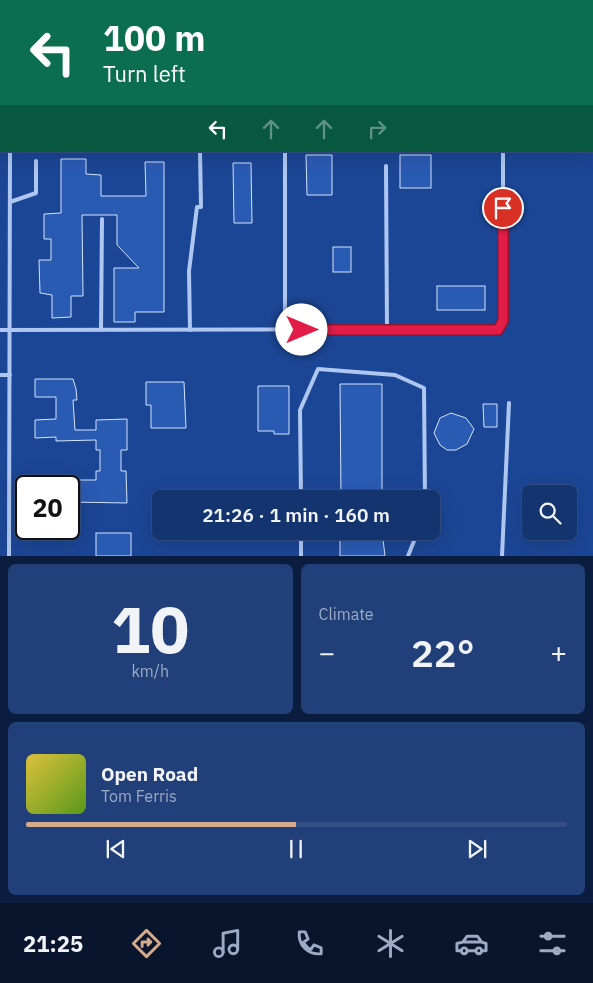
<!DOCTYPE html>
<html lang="en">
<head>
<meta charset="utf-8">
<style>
	:root { --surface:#143470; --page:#213f78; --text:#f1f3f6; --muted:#9daac3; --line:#334f83; --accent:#d6ab8b }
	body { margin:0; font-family:"IBM Plex Sans",sans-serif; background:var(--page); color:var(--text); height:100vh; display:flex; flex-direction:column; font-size:19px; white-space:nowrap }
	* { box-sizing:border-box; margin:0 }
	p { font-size:16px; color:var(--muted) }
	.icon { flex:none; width:28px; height:28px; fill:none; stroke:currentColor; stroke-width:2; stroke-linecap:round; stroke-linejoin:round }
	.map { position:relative; height:556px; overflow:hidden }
	.panel { display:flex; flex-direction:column; gap:8px; padding:8px; background:#0b1d3e; flex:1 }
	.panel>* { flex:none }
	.banner { position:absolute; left:0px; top:0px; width:594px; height:152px; box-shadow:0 5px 20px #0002,0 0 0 1px var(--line); background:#0b6e4f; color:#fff; overflow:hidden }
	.tools { position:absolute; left:522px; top:485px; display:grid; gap:10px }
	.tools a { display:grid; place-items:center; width:55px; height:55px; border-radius:8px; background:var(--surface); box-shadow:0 5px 20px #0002,0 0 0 1px var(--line); font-size:25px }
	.speed { position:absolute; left:15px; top:475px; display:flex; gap:10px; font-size:25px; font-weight:700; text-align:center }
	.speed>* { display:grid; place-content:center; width:65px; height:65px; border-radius:50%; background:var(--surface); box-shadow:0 5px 20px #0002,0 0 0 1px var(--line); line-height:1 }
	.speed .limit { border:2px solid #111; border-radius:8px; background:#fff; color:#111 }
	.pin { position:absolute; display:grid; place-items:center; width:42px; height:42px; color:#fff; margin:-21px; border:2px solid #fff; border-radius:50%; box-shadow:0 1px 5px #0007 }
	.me { position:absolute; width:55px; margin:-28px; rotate:90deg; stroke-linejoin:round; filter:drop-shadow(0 0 4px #0008) }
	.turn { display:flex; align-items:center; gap:18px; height:105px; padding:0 20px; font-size:22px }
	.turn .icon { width:65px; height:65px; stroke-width:2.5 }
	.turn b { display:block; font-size:35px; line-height:42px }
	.lanes { display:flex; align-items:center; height:48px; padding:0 20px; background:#0003; justify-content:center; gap:25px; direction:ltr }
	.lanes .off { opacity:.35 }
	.big { font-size:38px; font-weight:600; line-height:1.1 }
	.panel .widget { flex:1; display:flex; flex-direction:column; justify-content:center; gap:8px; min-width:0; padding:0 18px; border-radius:8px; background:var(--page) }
	.panel .dial { align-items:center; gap:0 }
	.dial b { font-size:65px; line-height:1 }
	.song { display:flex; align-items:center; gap:15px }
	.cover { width:60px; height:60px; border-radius:8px; background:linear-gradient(135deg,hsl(50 70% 55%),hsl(90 70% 35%)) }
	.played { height:5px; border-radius:2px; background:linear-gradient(90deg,var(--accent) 50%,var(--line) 50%) }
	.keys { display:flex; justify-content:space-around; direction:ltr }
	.heat { display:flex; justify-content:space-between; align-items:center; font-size:28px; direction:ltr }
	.panel .tiles { flex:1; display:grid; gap:8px; grid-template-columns:1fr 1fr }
	.widget:last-child { grid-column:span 2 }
	.trip { position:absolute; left:152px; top:490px; width:288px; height:50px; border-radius:8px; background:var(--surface); box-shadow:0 5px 20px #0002,0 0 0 1px var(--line); font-weight:600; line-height:50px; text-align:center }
	.dock { display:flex; height:80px; justify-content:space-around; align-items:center; background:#08152d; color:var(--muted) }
	.dock .icon { width:35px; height:35px }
	.dock .selected { color:var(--accent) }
	.dock b { font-size:22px; color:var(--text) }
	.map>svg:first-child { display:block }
</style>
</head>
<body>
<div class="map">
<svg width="593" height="556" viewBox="0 0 593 556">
	<rect width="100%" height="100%" fill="#1b4695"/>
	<g fill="#2a5bb3" stroke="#d5e3fb">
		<polygon points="306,155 332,155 332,195 307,195"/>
		<rect x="400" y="155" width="31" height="33"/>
		<polygon points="61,159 86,159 86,174 101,175 101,196 146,196 145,162 164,162 164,312 135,312 135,322 114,322 114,268 139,268 117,245 117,215 82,215 83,296 71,296 71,317 52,318 52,295 40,293 39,260 51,260 51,239 44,239 44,214 61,213"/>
		<polygon points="233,163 251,163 252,223 234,223"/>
		<rect x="333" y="247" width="18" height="25"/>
		<rect x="437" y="286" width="48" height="24"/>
		<polygon points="35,379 73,379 76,389 77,400 73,400 75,430 96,430 96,420 127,419 127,450 121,450 121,471 126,471 127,503 69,502 69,480 96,480 96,471 100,471 100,450 96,450 96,440 56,441 56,437 35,438 35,420 56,419 56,397 35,397"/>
		<polygon points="146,382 184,382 186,428 151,428 151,405 146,405"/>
		<polygon points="340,384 382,384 382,499 341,499"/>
		<polygon points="258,386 289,386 289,434 274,434 274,431 258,431"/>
		<polygon points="483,404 497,404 497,427 484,427"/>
		<polygon points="451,413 466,418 474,429 467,444 456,450 447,450 440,445 434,433 440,418"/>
		<polygon points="340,531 382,531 385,556 340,556"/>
		<rect x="96" y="533" width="35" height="23"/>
	</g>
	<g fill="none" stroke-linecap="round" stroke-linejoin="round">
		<g stroke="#aec6f0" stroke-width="4">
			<polyline points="196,0 196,1"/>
			<polyline points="389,0 389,1"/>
			<polyline points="10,1 10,0"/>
			<polyline points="285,1 285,0"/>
			<polyline points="285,151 285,330"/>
			<polyline points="386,166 387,330"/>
			<polyline points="10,202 36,193 36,161"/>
			<polyline points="0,330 498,329 503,321 503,151"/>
			<polyline points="101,330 102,219"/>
			<polyline points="190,330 189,271 197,207 201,207 200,151"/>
			<polyline points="0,375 10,375"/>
			<polyline points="301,499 300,410 318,369 395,375 424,388 425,499"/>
			<polyline points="301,531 301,556"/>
			<polyline points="9,556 10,151"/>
			<polyline points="408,556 418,531"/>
			<polyline points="502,556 509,403"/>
		</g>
	</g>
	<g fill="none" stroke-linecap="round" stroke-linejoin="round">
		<g stroke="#92132f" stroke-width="12">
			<polyline id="route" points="302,330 498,330 503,321 503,208"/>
		</g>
		<use href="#route" stroke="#e11d48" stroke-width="9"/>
	</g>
</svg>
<div class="tools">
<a><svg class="icon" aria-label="search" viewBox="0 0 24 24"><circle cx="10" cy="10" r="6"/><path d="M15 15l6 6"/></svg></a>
</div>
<div class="speed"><div class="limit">20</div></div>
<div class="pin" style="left:503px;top:208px;background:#d93025"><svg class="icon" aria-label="arrive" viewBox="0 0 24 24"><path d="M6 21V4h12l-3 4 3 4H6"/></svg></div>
<svg class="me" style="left:302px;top:330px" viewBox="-20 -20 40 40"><circle r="19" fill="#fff"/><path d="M0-13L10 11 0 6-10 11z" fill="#e11d48"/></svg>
<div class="trip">21:26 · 1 min · 160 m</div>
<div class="banner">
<div class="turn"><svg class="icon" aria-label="left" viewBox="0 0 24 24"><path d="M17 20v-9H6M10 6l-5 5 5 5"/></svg><div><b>100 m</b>Turn left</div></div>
<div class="lanes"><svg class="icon" aria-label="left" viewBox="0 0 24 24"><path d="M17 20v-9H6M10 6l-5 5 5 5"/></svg><svg class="icon off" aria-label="ahead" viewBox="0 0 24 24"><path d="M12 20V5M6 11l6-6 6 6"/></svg><svg class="icon off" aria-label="ahead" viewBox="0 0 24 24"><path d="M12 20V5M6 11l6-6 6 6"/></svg><svg class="icon off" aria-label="right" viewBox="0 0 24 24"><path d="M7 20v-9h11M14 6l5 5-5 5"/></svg></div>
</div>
</div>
<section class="panel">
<div class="tiles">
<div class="widget dial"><b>10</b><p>km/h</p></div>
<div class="widget"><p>Climate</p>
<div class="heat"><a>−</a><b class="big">22°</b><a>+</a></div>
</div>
<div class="widget">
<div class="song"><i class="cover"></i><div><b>Open Road</b><p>Tom Ferris</p></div></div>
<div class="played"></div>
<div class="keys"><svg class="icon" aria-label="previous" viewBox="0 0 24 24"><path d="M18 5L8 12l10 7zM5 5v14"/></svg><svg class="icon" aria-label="pause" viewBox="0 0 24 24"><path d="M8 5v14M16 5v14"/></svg><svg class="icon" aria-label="next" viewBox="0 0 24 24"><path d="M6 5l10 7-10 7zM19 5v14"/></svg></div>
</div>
</div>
</section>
<nav class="dock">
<b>21:25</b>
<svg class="icon selected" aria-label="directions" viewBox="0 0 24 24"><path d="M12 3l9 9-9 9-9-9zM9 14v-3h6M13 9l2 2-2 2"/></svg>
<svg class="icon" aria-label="music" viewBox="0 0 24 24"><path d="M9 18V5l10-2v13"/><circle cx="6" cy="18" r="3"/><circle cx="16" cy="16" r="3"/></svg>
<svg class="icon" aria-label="phone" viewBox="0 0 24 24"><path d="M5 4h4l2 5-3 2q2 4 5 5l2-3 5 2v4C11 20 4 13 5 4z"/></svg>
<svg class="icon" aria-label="climate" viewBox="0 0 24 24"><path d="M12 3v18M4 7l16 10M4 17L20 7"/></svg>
<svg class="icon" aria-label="car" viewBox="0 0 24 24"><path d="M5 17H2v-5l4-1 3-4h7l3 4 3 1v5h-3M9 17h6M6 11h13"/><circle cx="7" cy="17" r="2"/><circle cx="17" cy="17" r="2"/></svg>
<svg class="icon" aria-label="filters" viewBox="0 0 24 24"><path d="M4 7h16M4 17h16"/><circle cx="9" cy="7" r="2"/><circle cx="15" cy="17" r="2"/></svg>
</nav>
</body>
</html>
